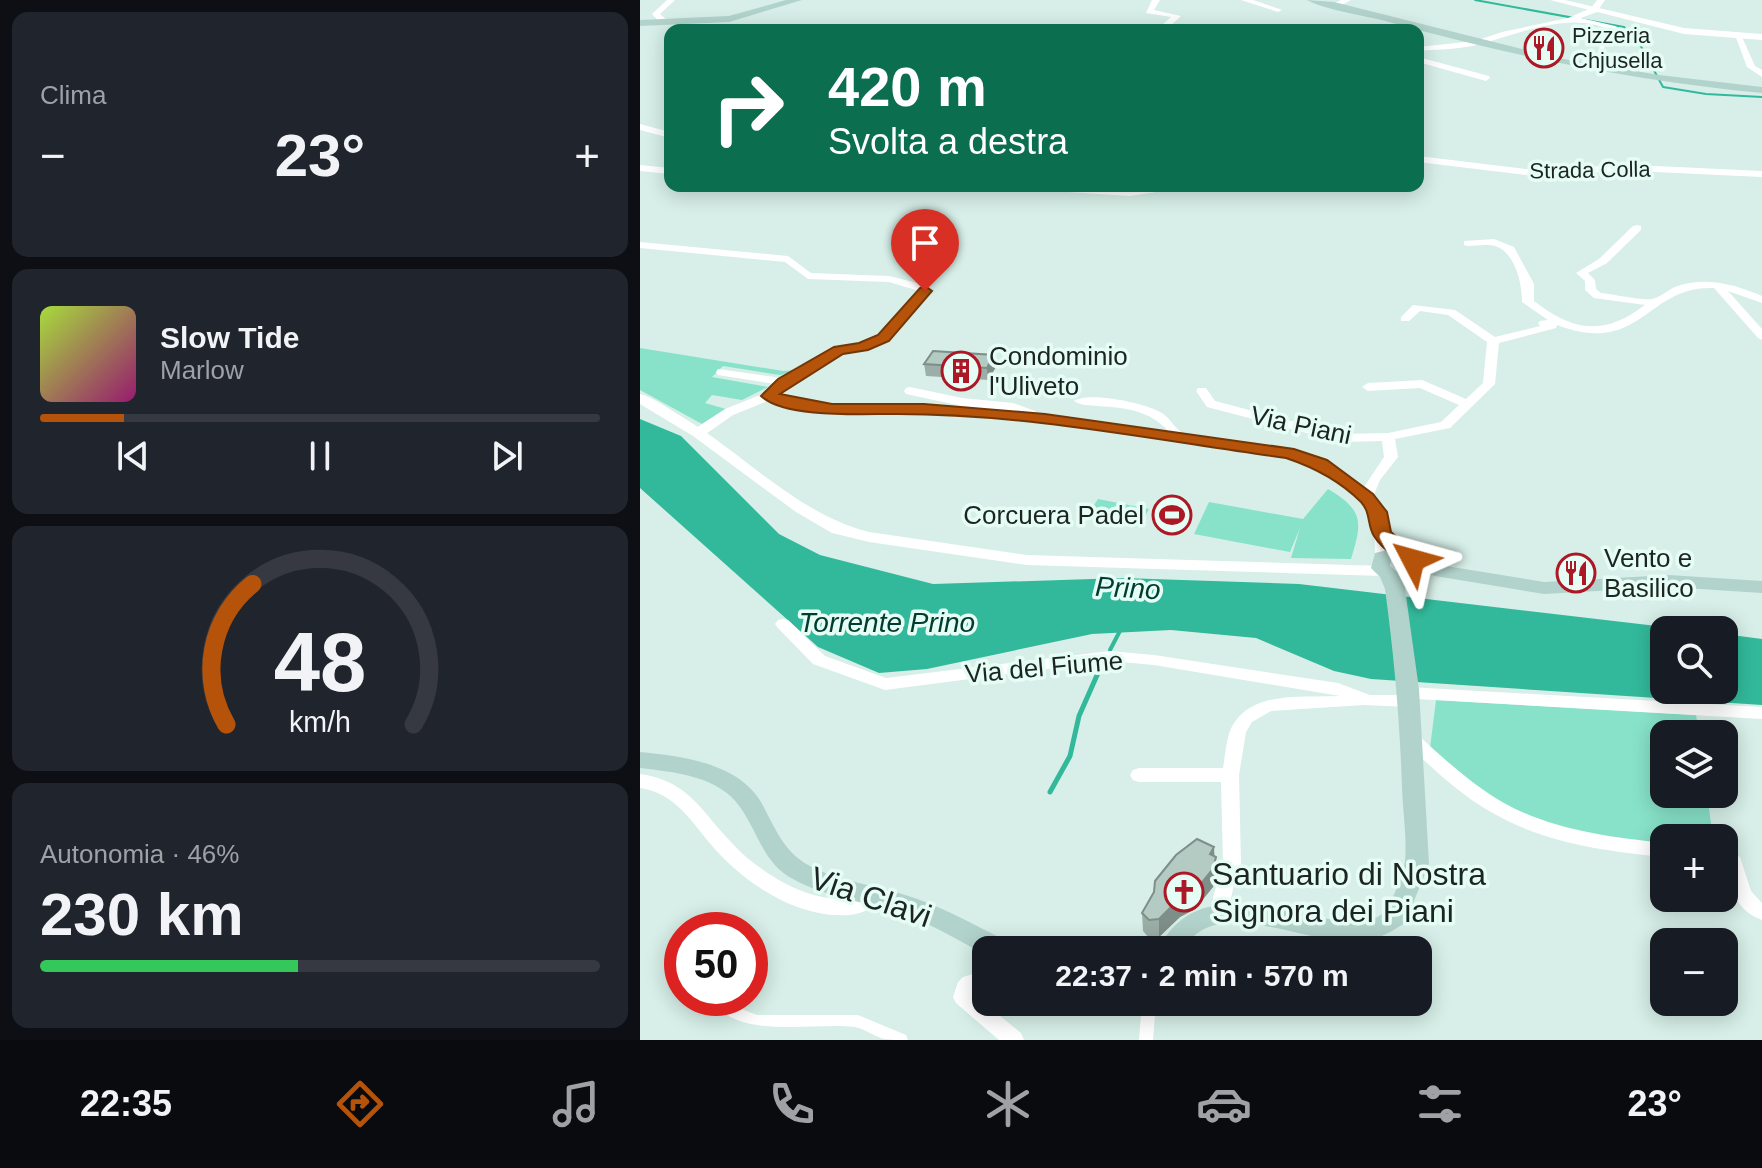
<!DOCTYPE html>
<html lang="it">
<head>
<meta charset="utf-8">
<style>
	:root { --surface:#171b24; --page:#20242c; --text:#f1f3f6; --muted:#9ea1a6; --line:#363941; --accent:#b45309 }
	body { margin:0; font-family:Arial,sans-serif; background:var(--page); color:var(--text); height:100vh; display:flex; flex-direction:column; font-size:30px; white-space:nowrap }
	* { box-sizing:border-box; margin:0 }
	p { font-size:26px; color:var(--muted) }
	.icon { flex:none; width:44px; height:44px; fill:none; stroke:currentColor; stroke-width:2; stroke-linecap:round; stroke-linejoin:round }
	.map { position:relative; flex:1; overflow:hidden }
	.sheet { display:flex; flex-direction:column; gap:12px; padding:12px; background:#0d0f14; width:640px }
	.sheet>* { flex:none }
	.banner { position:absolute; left:24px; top:24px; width:760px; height:168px; border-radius:16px; box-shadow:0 4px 20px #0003; background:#0b6e4f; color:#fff; overflow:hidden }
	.buttons { position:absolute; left:1010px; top:616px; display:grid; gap:16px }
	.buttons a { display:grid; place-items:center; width:88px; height:88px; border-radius:16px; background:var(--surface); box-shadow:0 4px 20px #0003; font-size:40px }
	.speed { position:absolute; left:24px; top:912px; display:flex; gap:16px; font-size:40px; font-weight:700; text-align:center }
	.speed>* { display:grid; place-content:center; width:104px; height:104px; border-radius:50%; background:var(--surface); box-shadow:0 4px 20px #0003; line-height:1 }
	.speed .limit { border:12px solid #d22; background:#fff; color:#111 }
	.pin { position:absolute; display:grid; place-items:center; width:68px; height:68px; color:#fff; margin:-82px -34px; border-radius:50% 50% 50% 0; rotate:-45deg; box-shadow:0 0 8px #0007 }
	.pin .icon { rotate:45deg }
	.me { position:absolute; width:88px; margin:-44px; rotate:309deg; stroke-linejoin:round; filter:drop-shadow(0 0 6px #0008) }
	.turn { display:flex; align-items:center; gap:28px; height:168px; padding:0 32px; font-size:36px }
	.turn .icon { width:104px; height:104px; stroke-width:2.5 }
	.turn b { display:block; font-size:56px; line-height:68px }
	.big { font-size:60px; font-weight:600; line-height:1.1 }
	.sheet .widget { flex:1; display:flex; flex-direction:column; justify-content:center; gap:12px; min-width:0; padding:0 28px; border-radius:16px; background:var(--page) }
	.sheet .dial { align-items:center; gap:0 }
	.dial svg { height:208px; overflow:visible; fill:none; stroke:var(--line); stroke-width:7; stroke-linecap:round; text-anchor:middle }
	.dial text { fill:var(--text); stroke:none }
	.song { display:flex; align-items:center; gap:24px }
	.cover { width:96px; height:96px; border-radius:12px; background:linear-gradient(135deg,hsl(80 70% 55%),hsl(320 70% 35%)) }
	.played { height:8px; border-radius:4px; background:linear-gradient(90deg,var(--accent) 15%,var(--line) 15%) }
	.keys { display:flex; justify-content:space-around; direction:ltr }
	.heat { display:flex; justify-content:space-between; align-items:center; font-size:44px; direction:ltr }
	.charge { height:12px; border-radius:6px; background:linear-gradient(90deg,#34c759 46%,var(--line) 0) }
	.trip { position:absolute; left:332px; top:936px; width:460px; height:80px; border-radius:16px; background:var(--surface); box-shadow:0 4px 20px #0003; font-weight:600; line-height:80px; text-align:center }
	.tabs { display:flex; height:128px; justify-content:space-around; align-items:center; background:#090b0e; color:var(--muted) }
	.tabs .icon { width:56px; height:56px }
	.tabs .active { color:var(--accent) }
	.tabs b { font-size:36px; color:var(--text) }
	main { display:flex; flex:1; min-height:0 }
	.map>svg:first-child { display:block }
</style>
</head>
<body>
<main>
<section class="sheet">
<div class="widget"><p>Clima</p>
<div class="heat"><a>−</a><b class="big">23°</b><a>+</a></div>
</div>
<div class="widget">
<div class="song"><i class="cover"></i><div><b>Slow Tide</b><p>Marlow</p></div></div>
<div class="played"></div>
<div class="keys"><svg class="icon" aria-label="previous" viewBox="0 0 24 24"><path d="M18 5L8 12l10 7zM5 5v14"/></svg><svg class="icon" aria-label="pause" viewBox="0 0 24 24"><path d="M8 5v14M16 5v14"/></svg><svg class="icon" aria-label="next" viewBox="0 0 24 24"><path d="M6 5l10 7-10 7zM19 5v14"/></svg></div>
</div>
<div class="widget dial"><svg viewBox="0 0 100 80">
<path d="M14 69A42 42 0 1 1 86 69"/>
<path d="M14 69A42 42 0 0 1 24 15" stroke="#b45309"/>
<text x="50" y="56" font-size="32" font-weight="700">48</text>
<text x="50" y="72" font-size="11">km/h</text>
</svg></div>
<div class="widget"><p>Autonomia · 46%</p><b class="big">230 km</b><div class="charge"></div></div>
</section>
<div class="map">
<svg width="1122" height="1040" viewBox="0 0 1122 1040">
	<rect width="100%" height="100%" fill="#d7efe8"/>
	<g fill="#88e2c9">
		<polygon points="0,348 143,371 159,370 140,375 83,366 72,377 128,387 102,400 72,395 65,403 86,409 62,424 0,390"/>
		<path d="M688 489C723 510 723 521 711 559L651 558 660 528 650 552 554 534 569 502 663 519Z"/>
		<polygon points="458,499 509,509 499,527 447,516"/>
		<polygon points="796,700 1056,715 1059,734 1024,734 1024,794 1067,794 1073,838 1024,838 1024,847 981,843 873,815 790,748"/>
	</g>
	<polygon fill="#32b99b" points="0,419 41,436 139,534 180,555 293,584 483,578 659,584 1051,630 1024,630 1024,690 1084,690 1084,634 1122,639 1122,705 731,679 694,671 616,638 531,630 452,634 287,669 239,673 178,647 0,488"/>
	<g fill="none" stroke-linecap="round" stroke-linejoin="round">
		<polyline stroke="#32b99b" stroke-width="2" points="835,0 984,27 997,39 1023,87 1066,94 1122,97"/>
		<g stroke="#32b99b" stroke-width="4">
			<polyline points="470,650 482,627"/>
			<polyline points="457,675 463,663"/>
		</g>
		<polyline stroke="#32b99b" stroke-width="5" points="410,792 430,756 439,716 458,673"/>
		<g fill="#fff" fill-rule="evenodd">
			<polygon points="977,35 979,36 979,38 966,40 961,60 956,61 962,38"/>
			<path d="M76 998H87L99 1008 117 1015H218L266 1035 268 1040C261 1040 251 1040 244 1039 234 1036 225 1029 215 1027 175 1022 98 1040 74 1002Z"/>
			<polygon points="502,1002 516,1002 513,1040 499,1040"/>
		</g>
		<g fill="#fff" fill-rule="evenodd">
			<polygon points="27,0 35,0 20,14 28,21 22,25 12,14"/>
			<polygon points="512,0 520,0 514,10 541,16 526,30 472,28 468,26 472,24 520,27 531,17 506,13"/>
			<polygon points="601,0 613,0 642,10 638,12"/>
			<polygon points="701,0 711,0 698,7 691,5"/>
			<path d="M957 0H965L957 12 941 18 975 26 986 33V37L974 39 973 37 977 34C936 8 882 33 840 44 820 50 798 49 778 51V47L835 41 862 32 928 18 951 8Z"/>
			<polygon points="1095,35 1102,37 1115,66 1122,70 1122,77 1107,67"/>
			<polygon points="778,57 849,76 850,78 846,81 778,62"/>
			<polygon points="0,124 30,132 30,138 0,130"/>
			<polygon points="778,156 887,169 994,165 1122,171 1122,177 994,171 887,175 778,162"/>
			<polygon points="0,165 30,168 30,174 0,171"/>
			<polygon points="375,186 426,186 490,190 517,186 541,186 536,189 490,196 380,189"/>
			<path d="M997 225 1001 226V230L967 263 948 273 955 280 956 289 961 293C973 294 1003 301 1012 299 1019 298 1028 290 1035 287 1064 276 1094 284 1122 296V303L1088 291 1122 329V340L1118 338 1074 288C1006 285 1002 357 917 325L916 328 859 343 855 384 810 428 755 439 758 457 740 480 733 497C749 516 749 533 749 557L742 562 735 557 734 523 725 504 693 479 646 457 405 423 284 413H192L160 409 130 400 93 415 63 436H53L52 433 53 430 85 409 125 393 135 384 78 375 76 372 78 369 142 378 195 347 220 344 240 336 279 291 249 282 168 279 145 262 0 248V242L148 256 171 273 249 276 285 285 291 291 248 340 226 350 202 353 148 385 138 395C187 409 234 403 285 405 315 407 346 410 377 413L322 406 266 394 264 391 266 388 270 387 322 398 373 403 395 411 397 415 529 432C510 410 486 408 458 406 449 405 441 406 434 401 448 391 506 403 522 413 530 418 536 430 544 434 551 439 577 439 586 440 640 448 679 452 724 487L744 457 742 441 701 442 567 407 556 391 558 388H566L575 401 701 434 748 433 801 422 819 405 780 388 728 391 722 387 728 383 782 380 826 399 843 383 847 342 808 315 780 311 769 321H761V317L773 305 815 310 855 337 900 326 898 323 900 321 908 320 882 302C882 283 875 252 855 246 847 244 836 246 828 246L824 245V241L854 239 874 247 894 284V301C934 332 964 336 1005 305L954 298 945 290V281L936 273 959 259 993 226Z"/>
			<path d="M143 619 148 620 185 656 246 678 470 651 514 655 698 683 730 695H762L763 689 769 687 1122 707V719L777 699 776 705 770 707 724 705 631 711 612 722 606 732 599 775 601 864 598 869 592 871 586 869 583 864 581 782H499L493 780 490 775 493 770 499 768H583C585 756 586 742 590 731 608 689 663 698 700 696L514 665 470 661 245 690 173 664 138 628 135 624 138 620Z"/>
			<path d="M771 732 777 734C804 759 831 784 864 803 913 830 969 837 1024 843V857C965 851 904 843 851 812 819 794 792 768 765 742L763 738 765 734Z"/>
			<path d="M0 774C49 781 60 810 91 842 103 856 118 867 134 877 157 891 183 901 210 899 223 898 232 887 245 892L247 897 245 902C233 907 222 914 210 915 160 919 106 885 74 848 52 823 36 793 0 788Z"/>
			<path d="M1084 850 1100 857 1111 891 1122 903V920C1093 910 1084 877 1084 850Z"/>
			<polygon points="586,872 593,875 595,880 591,898 594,913 592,919 585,921 578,919 573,898 579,875"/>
			<polygon points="346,970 346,988 339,988 333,994 381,1033 384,1040 359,1040 316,1003 313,997 318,982 323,977"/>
			<polygon points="425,1002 460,1002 457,1008 445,1014 428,1008"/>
		</g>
		<g fill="#fff" fill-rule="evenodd">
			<polygon points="910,0 925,0 1044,28 1122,34 1122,40 1044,34"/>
			<path d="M0 394C15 398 30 410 44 418 105 455 158 514 229 532L387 555 743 566 751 571 743 576 387 565 229 542 192 533 156 512 53 436 0 404Z"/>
		</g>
		<g fill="#b2d3cb" fill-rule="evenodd">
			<polygon points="146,0 162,0 89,22 0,26 0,20 89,16"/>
			<path d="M667 0 694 2 918 58 1019 75 1122 87V93C995 81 872 56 749 22 728 16 684 10 667 0Z"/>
			<path d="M756 548 777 553 800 565 904 582 1029 575 1122 581V593L1029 587 904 594 795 576 780 570 768 569 759 560H751L750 566 756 571 767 572 769 576 765 589 779 689 789 864 765 923C754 930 744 936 731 940 682 952 596 900 555 935 551 939 548 945 544 950H518C568 845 715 960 748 907 754 895 764 874 765 861 767 838 763 812 762 789 760 721 754 656 745 589L740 577 731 568 735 553Z"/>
			<path d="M0 752C41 756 98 763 121 802 134 826 143 851 168 865 197 881 231 884 262 894 300 905 334 925 369 942L372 950H346V955C319 941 292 924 264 914 227 902 187 898 153 879 123 863 118 832 100 807 79 776 34 772 0 768Z"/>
			<polygon points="479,1002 509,1002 505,1010 496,1013 483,1010"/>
		</g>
	</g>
	<g fill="#9bafa8">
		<polygon points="284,364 356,367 348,380 286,376"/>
		<polygon points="574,847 576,875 573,887 555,909 540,917 519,937 509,938 503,931 502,913"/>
	</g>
	<g fill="#7e8e88">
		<polygon points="354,355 356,367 348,380 347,368"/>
		<polygon points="574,847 574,863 576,857 576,875 573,887 555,909 540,917 519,937 519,919"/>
	</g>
	<g fill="#b4cbc3" stroke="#7e8e88" stroke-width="2">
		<polygon points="293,351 354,355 347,368 284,364"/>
		<polygon points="557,839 574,847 570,854 576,857 573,869 555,891 539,899 519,919 509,920 502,913 514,892 515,881 536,855"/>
	</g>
	<path fill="#b45309" stroke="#753606" stroke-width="2" d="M285 286 292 291 249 341 228 350 203 354 140 394 192 404H284L405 414 654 449 687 460 733 494 747 512 751 532 783 560 780 564C766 568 742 549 734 536 727 525 731 513 721 502 700 481 673 467 646 458 515 440 383 413 251 414 219 414 144 418 121 396L138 379 194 347 219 343 238 335 280 288Z"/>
	<defs>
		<g id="restaurant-ring" transform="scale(2)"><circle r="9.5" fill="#e5fdf5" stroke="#ac1825" stroke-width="1.5"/><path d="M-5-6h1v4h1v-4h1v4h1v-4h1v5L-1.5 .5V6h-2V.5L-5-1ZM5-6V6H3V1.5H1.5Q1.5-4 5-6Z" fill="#ac1825"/></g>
		<g id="building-ring" transform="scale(2)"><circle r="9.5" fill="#e5fdf5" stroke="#ac1825" stroke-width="1.5"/><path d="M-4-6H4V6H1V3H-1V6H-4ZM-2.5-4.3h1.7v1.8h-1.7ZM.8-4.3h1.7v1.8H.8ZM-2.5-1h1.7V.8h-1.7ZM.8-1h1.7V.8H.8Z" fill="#ac1825"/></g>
		<g id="stadium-ring" transform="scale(2)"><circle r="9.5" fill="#e5fdf5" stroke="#ac1825" stroke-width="1.5"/><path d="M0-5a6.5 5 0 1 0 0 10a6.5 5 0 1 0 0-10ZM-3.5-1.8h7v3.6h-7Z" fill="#ac1825"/></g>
		<g id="church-ring" transform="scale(2)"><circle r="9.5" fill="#e5fdf5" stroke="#ac1825" stroke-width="1.5"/><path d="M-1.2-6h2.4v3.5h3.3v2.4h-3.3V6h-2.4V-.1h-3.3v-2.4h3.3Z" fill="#ac1825"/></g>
	</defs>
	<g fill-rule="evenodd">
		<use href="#restaurant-ring" x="904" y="48"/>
		<use href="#building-ring" x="321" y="371"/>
		<use href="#stadium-ring" x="532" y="515"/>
		<use href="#restaurant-ring" x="936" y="573"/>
		<use href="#church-ring" x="544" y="892"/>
	</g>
	<g text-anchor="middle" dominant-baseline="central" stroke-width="7" stroke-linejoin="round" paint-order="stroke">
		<g font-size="22" fill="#1c2522" stroke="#e5fdf5" text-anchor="start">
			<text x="932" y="35">Pizzeria<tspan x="932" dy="25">Chjusella</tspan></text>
		</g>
		<g font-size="22" fill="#1c2522" stroke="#e5fdf5">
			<text transform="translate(950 170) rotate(-1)">Strada Colla</text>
		</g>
		<g font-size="26" fill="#1c2522" stroke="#e5fdf5" text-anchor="start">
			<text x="349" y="356">Condominio<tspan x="349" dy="30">l'Uliveto</tspan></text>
			<text x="504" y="515" text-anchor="end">Corcuera Padel</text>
			<text x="964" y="558">Vento e<tspan x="964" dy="30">Basilico</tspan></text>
		</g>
		<g font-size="26" fill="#1c2522" stroke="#e5fdf5">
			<text transform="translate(661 425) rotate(12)">Via Piani</text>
			<text transform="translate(404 667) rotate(-5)">Via del Fiume</text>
		</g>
		<g font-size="28" font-style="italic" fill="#003c30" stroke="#e5fdf5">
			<text transform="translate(488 588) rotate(3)">Prino</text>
			<text x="247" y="622">Torrente Prino</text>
		</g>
		<g font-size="32" fill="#1c2522" stroke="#e5fdf5" text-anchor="start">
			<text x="572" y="874">Santuario di Nostra<tspan x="572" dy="37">Signora dei Piani</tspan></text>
		</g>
		<g font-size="32" fill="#1c2522" stroke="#e5fdf5">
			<text transform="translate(231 897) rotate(19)">Via Clavi</text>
		</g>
	</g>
</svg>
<div class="buttons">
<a><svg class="icon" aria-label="search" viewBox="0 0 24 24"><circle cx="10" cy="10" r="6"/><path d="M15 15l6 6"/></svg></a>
<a><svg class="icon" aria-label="layers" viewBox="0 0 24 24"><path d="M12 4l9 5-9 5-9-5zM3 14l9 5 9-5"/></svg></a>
<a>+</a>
<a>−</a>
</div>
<div class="speed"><div class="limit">50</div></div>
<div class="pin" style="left:285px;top:291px;background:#d93025"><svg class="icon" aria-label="arrive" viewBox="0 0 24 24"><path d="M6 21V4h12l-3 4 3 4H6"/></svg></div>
<svg class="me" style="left:773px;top:560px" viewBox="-20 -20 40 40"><path d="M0-17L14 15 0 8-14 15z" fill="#b45309" stroke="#fff" stroke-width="4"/></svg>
<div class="trip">22:37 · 2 min · 570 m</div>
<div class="banner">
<div class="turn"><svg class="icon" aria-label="right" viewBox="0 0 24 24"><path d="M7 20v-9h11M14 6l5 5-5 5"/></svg><div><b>420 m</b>Svolta a destra</div></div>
</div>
</div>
</main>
<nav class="tabs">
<b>22:35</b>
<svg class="icon active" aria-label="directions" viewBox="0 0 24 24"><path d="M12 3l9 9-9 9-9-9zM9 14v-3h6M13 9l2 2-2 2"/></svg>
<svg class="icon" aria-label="music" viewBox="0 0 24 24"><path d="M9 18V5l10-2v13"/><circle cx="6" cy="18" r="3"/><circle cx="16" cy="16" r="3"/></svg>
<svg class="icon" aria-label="phone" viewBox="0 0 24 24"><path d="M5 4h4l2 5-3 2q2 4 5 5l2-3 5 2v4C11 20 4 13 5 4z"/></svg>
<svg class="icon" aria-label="climate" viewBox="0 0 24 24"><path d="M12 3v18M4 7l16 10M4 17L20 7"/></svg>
<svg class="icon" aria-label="car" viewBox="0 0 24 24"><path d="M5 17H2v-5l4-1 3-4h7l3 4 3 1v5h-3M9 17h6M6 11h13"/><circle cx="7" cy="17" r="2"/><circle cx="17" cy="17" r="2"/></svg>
<svg class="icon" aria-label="filters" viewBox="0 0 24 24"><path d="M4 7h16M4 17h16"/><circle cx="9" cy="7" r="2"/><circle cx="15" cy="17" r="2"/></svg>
<b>23°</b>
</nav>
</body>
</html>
